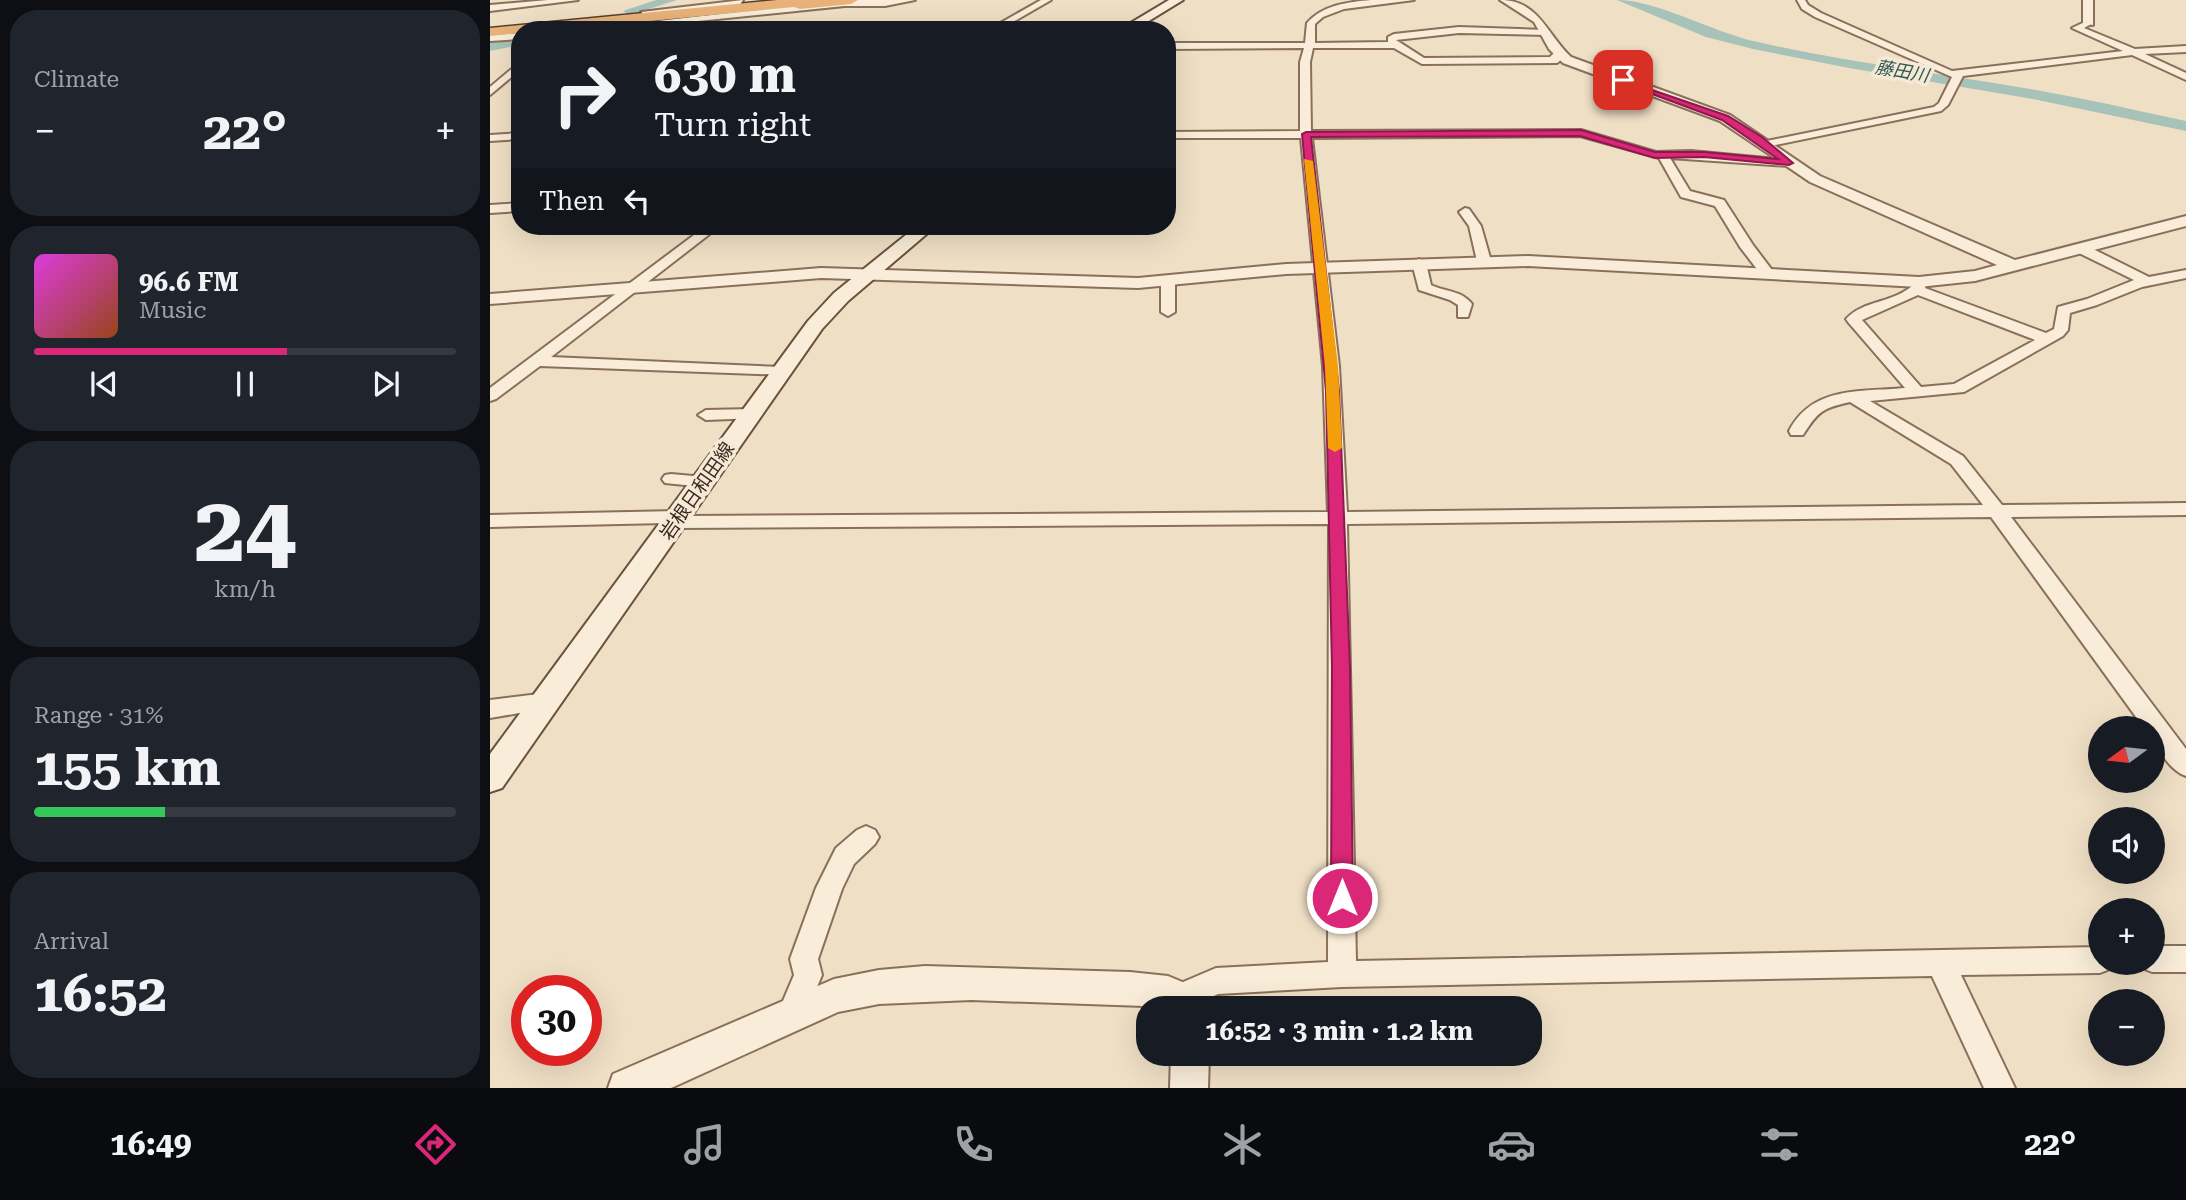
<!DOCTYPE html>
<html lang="en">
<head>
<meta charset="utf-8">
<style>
	:root { --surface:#171b24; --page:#20242c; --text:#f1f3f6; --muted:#9ea1a6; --line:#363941; --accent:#db2777 }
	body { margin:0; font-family:"Roboto Serif","Noto Sans JP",serif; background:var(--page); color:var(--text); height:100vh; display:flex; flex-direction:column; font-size:26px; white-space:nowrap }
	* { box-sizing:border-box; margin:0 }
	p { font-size:23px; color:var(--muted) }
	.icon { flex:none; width:38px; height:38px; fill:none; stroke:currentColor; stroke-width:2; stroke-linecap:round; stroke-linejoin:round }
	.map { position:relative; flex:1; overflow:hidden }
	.panel { display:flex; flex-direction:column; gap:10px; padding:10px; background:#0d0f14; width:490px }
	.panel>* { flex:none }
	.hud { position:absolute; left:21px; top:21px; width:665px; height:214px; border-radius:28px; box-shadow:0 7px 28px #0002; background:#171b24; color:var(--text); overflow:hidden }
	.needle { width:46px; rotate:255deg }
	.fabs { position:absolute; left:1598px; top:716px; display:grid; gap:14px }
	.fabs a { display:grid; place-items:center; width:77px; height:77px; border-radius:50%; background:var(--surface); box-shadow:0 7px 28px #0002; font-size:35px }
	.speed { position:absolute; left:21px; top:975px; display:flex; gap:14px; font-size:35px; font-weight:700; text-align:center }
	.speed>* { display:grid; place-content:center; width:91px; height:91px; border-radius:50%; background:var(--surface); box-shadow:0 7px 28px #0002; line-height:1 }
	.speed .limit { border:10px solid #d22; background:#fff; color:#111 }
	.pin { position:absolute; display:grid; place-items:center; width:60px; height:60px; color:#fff; margin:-30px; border-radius:14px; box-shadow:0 4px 10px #0006 }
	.me { position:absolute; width:77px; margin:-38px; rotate:0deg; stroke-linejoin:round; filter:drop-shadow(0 0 5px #0008) }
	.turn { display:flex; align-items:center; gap:24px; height:147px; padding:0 28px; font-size:32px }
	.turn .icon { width:91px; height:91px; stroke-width:2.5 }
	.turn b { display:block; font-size:49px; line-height:60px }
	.then { display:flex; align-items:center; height:66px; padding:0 28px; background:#0003; gap:14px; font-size:26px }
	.big { font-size:52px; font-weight:700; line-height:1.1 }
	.panel .tile { flex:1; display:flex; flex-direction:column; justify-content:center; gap:10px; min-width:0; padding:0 24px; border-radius:28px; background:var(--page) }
	.panel .dial { align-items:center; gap:0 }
	.dial b { font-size:91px; line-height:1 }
	.song { display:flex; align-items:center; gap:21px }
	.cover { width:84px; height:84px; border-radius:10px; background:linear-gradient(135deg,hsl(300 70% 55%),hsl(20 70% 35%)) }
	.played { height:7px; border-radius:4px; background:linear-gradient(90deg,var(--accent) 60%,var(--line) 60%) }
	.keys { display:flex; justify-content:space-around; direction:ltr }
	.heat { display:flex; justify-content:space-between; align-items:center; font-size:38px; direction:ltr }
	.charge { height:10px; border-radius:5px; background:linear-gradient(90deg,#34c759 31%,var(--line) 0) }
	.trip { position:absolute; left:646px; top:996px; width:406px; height:70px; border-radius:28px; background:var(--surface); box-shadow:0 7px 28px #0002; font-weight:700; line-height:70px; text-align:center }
	.dock { display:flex; height:112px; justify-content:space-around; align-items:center; background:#090b0e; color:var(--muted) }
	.dock .icon { width:49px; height:49px }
	.dock .selected { color:var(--accent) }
	.dock b { font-size:32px; color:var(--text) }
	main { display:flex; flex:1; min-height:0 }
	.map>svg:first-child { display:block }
</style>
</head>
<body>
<main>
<section class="panel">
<div class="tile"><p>Climate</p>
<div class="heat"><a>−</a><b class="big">22°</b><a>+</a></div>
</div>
<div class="tile">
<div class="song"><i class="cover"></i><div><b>96.6 FM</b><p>Music</p></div></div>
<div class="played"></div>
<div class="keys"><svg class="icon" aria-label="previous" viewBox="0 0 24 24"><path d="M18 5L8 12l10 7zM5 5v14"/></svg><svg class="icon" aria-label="pause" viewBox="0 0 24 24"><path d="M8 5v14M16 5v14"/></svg><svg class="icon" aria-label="next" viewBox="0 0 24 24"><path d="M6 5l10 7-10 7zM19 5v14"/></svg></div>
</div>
<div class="tile dial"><b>24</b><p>km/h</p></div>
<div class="tile"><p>Range · 31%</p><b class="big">155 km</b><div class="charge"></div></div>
<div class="tile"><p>Arrival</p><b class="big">16:52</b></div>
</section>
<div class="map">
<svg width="1696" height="1088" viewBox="0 0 1696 1088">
	<rect width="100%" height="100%" fill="#efdfc5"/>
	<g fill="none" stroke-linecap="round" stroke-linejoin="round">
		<g fill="#a7c2b8" fill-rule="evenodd">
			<polygon points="166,0 187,0 140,15 133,11"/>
			<path d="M1127 0C1166 0 1221 31 1263 41 1354 62 1448 73 1540 89 1592 98 1644 110 1696 121V131L1543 99 1359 68 1263 49 1216 37Z"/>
			<polygon points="30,37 30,45 0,51 0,43"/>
		</g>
		<g stroke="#8a705b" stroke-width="4">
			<g id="minor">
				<polygon points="58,0 88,0 0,11 0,5"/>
				<polygon points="253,0 250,5 155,15 151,12"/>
				<polygon points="355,0 425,0 395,6 355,6 120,30 88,30"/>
				<polygon points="551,0 561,0 509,30 498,30"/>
				<path d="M881 0H924L854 9 833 17 825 24V43L898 42V37L904 34 969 27 1055 30 1058 31V35L969 33 906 40 934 58 1060 57 1064 53 1076 56 1067 63 932 64 904 48H823L820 62 821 131 1091 130 1166 152 1201 151 1299 160 1305 163 1299 166 1180 158 1200 191 1234 200 1263 245 1285 274 1278 278 1273 277 1250 247 1225 206 1191 197 1169 158 1090 136 822 138 849 366 857 512 1493 505 1461 464 1360 402C1333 408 1328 411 1313 435H1301L1299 431C1322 386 1370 392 1415 388L1358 322 1356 319C1373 300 1404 303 1423 285L1424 279 1429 278 1436 282 1435 288 1556 333 1564 329 1568 307 1597 299 1644 280 1585 251V245H1595L1659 277 1696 270V278L1652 287 1607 305 1580 313 1578 330 1573 336 1474 392 1380 401 1473 456 1512 505 1696 503V515L1521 517 1696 749V776C1680 771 1662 744 1662 728H1654L1501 517 857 524 866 961 1610 947V962H1623L1620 969 1610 973 1471 975 1525 1088H1494L1442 976 852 987 728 994 698 1008H679L675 998 679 988 726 968 838 962 839 524 185 528 176 523 0 527V515L188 511 197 516 838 512 833 366 811 138H677V132L810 131V62L814 48 677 49V43H815L817 23C833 5 858 2 881 0ZM1428 295 1545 340 1464 384 1431 387 1372 320Z"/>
				<polygon points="1307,0 1315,0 1318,5 1331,13 1462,71 1633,51 1582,28 1599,20 1603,23 1594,28 1645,49 1696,46 1696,52 1655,54 1696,73 1696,80 1642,55 1473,76 1458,105 1451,111 1276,147 1270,144 1272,142 1444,107 1449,103 1462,77 1325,17 1312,9"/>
				<polygon points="30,33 30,39 0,41 0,35"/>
				<polygon points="30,62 30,70 0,95 0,87"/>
				<polygon points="30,133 30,139 0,141 0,135"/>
				<polygon points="30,203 30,211 0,213 0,205"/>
				<polygon points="975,208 979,209 991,226 1001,261 999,264 989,264 987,261 979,226 969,212"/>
				<polygon points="216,226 230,226 61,357 291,367 299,372 297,375 50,366 6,399 0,401 0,388"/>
				<path d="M929 259 936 263 941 285C956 292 971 290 982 304L978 317H968V305L960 300 929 290 922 263Z"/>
				<polygon points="678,276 685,280 685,312 678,316 671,312 671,280"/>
				<polygon points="262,409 268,410 270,414 268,418 216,420 208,415 216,410"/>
				<polygon points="181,474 214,477 223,482 214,487 175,483 172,479 175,475"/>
				<polygon points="57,693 65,695 68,701 65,707 0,718 0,700"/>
				<polygon points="376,826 385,830 389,837 385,844 364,864 352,889 328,959 332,975 311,1025 301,1029 291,1025 287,1015 304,975 300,959 326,888 346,848 367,830"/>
				<polygon points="1662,946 1696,946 1696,972 1662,972 1652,968 1650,962 1662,962"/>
			</g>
		</g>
		<g stroke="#8a705b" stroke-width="4">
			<g id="tertiary">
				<path d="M1010 0C1049 0 1057 35 1081 57L1240 115 1330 176 1525 260 1696 216V226L1485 281 1429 287 1038 266 796 274 648 288 331 278 0 304V294L331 268 648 278 796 264 1038 256 1429 277 1485 271 1507 265 1320 182 1230 121 1073 63 1059 49 1044 22Z"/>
				<polygon points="1593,0 1603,0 1603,25 1593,23"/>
				<polygon points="435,966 640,972 678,976 702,986 711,1008 481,1000 389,1004 348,1012 181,1088 118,1088 123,1074 344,979 389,970"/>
				<polygon points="681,1054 719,1054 718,1088 680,1088"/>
			</g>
		</g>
		<g stroke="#6c513e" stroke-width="4">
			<g id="secondary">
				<polygon points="679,0 693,0 644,30 629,30"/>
				<polygon points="427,226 446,226 358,301 332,329 12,788 0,792 0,754 318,321 344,293"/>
			</g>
		</g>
		<g stroke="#583e2f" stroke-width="3">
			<polygon id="trunk" points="287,0 368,0 361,4 310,9 304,7 68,30 30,30 30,33 0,36 0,28"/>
		</g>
		<use href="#minor" fill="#f9edd9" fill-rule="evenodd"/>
		<use href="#tertiary" fill="#f9edd9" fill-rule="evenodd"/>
		<use href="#secondary" fill="#f9edd9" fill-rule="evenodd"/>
		<use href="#trunk" fill="#e8b27a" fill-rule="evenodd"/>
	</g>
	<polygon fill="#db2777" stroke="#8e194d" stroke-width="2" points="1130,79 1238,116 1272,137 1303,163 1299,165 1214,157 1165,158 1090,136 821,137 849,391 860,668 863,898 860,904 852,907 844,904 841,898 842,668 836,391 812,134 816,132 1091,130 1165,152 1214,152 1288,159 1232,120 1130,82"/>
	<polygon fill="#f59e0b" points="814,159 823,161 848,366 852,448 845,452 838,448 835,366"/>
	<g text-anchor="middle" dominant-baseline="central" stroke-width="7" stroke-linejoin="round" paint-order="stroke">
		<g font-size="18" font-style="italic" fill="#2e5a53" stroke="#f6e9d5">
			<text transform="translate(1412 71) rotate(10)">藤田川</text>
		</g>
		<g font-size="19" fill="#3a2a1f" stroke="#f6e9d5">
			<text transform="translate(207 491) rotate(-55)">岩根日和田線</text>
		</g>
	</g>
</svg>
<div class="fabs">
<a><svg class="needle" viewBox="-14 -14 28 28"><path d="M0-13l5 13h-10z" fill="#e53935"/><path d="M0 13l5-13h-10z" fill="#9ea1a6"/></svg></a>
<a><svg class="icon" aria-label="sound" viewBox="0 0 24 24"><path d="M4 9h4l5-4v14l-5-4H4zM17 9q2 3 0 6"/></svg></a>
<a>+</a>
<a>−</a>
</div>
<div class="speed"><div class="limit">30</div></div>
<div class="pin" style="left:1133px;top:80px;background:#d93025"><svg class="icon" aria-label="arrive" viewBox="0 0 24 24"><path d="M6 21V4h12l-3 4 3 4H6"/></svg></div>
<svg class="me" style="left:852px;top:898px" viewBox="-20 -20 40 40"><circle r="17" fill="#db2777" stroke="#fff" stroke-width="3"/><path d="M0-11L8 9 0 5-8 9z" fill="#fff"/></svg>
<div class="trip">16:52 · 3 min · 1.2 km</div>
<div class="hud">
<div class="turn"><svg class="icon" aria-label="right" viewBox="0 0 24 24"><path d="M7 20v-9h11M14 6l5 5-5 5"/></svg><div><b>630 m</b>Turn right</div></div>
<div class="then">Then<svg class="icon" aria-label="left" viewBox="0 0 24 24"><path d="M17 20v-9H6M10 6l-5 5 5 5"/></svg></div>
</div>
</div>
</main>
<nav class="dock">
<b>16:49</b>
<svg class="icon selected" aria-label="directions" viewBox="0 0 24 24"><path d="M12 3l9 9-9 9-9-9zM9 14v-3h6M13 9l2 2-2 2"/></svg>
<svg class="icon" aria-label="music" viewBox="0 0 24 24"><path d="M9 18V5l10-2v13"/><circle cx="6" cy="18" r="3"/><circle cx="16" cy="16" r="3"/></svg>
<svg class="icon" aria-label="phone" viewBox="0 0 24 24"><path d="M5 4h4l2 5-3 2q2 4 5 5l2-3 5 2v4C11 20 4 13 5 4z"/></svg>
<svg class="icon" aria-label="climate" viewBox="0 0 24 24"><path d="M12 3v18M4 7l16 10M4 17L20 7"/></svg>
<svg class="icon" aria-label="car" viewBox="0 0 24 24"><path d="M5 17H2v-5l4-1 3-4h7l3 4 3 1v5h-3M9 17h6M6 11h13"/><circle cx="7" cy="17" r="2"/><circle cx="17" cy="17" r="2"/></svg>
<svg class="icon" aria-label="filters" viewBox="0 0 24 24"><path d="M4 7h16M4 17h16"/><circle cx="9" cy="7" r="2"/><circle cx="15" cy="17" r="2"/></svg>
<b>22°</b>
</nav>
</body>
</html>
